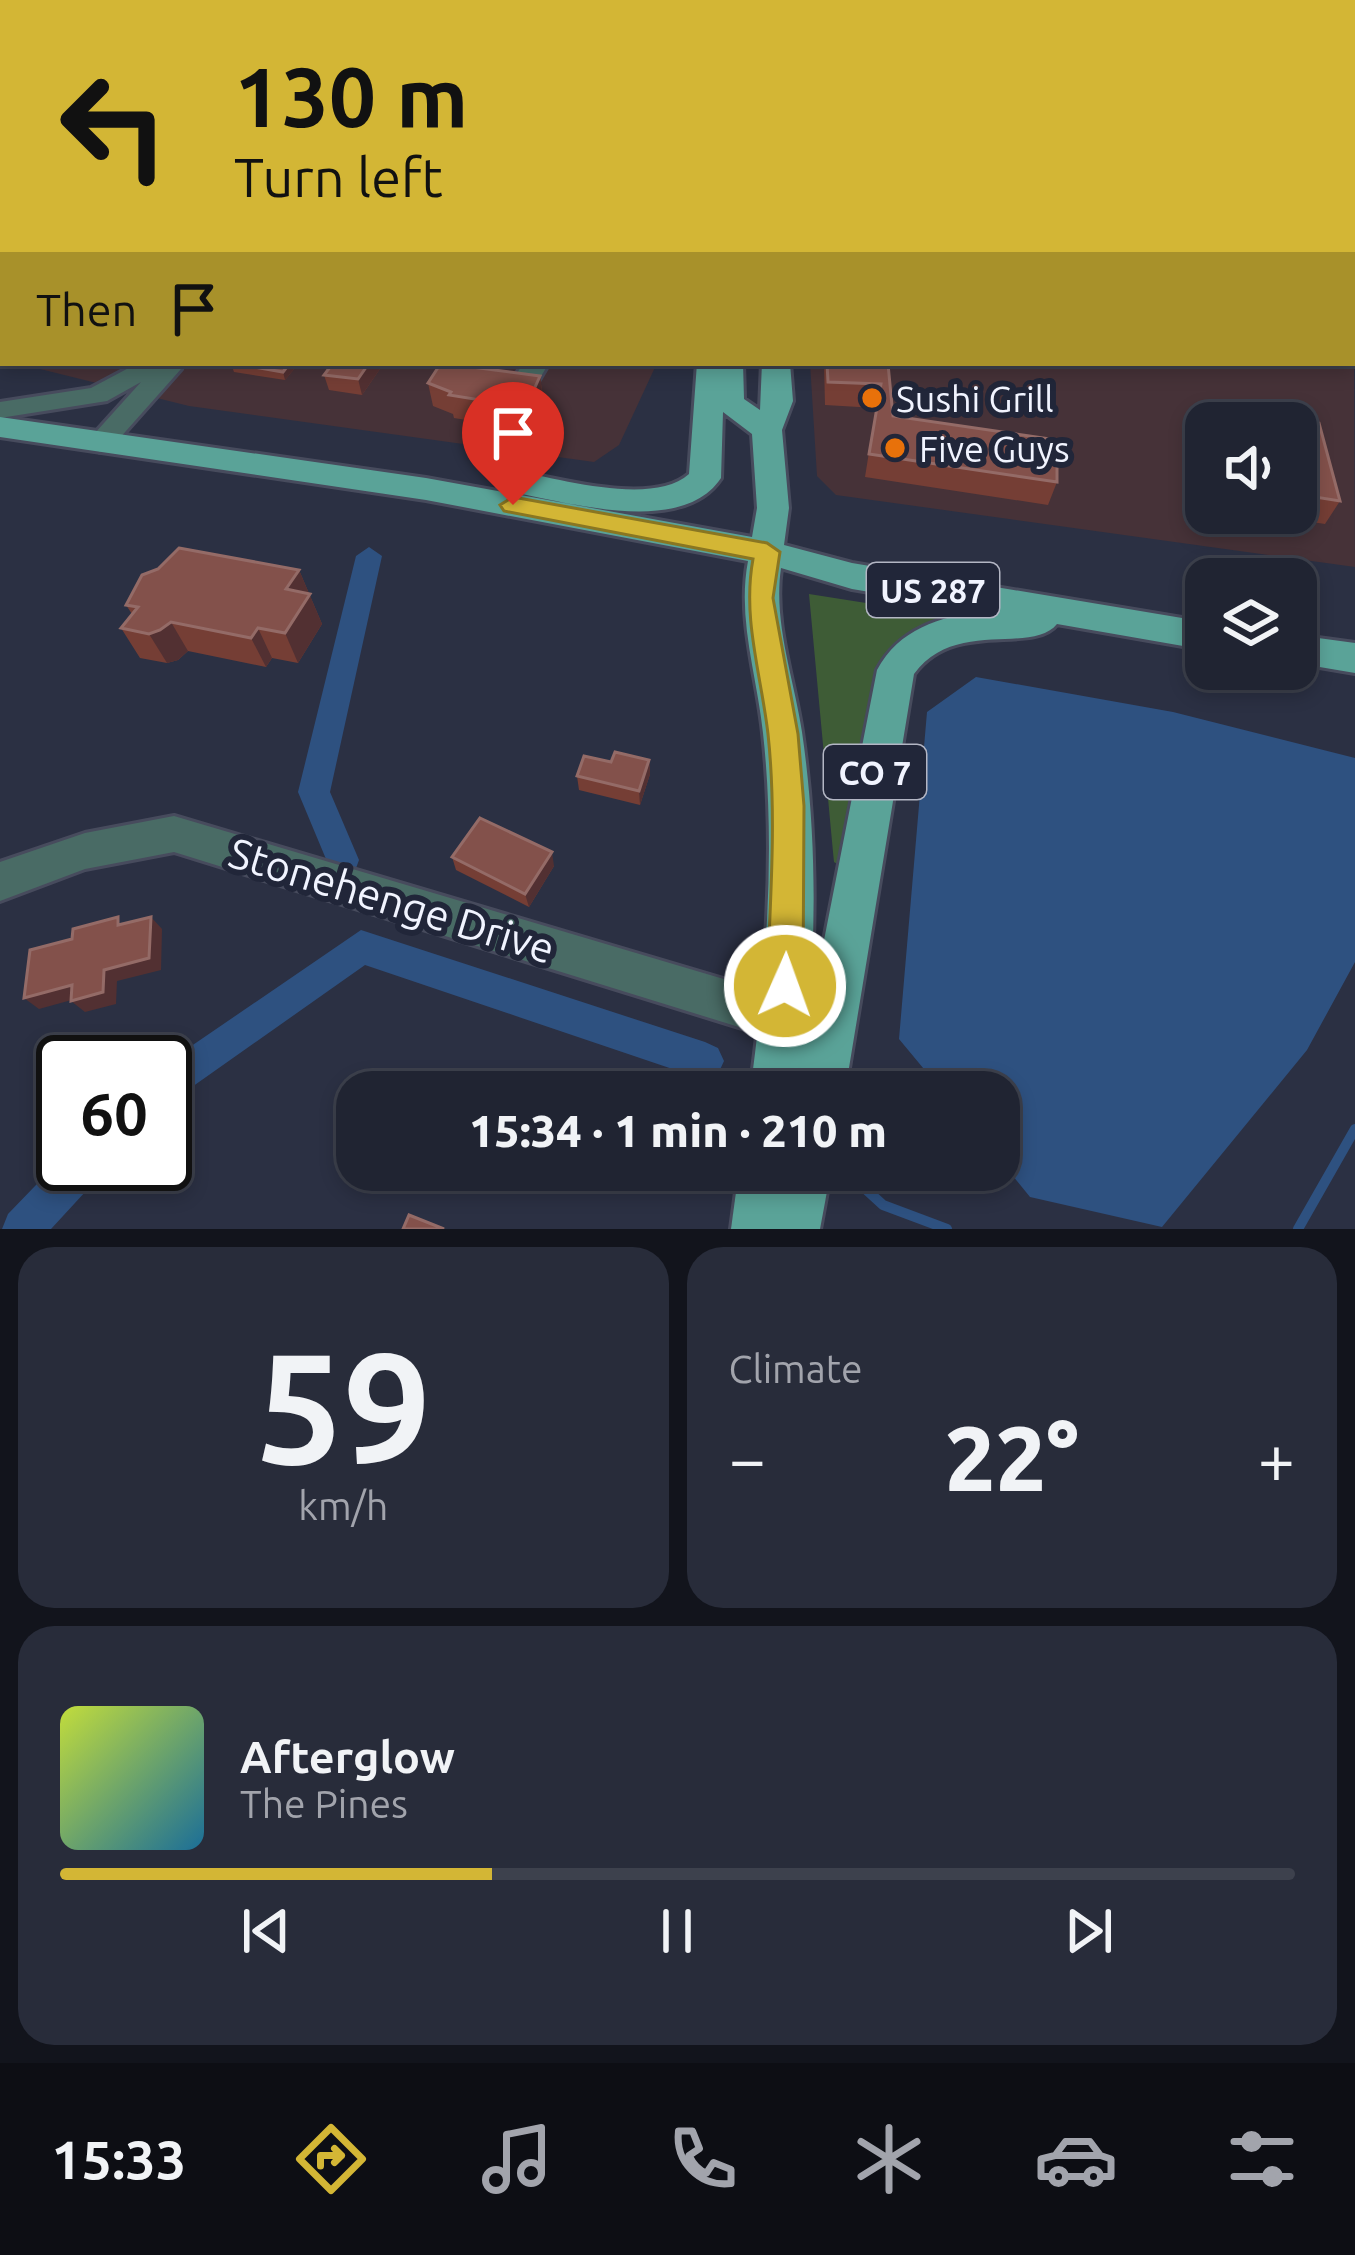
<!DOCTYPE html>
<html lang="en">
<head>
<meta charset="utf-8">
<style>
	:root { --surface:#202432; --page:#282c3a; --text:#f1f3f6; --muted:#a2a4ac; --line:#3d414d; --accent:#d3b635 }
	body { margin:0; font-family:Ubuntu,sans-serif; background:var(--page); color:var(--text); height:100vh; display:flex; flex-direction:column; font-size:45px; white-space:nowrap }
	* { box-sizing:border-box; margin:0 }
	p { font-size:39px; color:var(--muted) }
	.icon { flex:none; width:66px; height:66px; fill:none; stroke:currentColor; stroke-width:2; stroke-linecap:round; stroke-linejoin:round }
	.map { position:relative; height:1229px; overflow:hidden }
	.panel { display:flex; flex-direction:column; gap:18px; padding:18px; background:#12141c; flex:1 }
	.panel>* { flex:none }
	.top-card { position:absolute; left:0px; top:0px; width:1356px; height:366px; box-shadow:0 6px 18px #0003,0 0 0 3px var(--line); background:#d3b635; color:#111; overflow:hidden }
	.tools { position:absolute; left:1185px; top:402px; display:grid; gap:24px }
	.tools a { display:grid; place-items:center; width:132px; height:132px; border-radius:24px; background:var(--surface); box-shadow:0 6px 18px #0003,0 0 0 3px var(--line); font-size:60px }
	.speed { position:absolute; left:36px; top:1035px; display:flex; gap:24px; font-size:60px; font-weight:700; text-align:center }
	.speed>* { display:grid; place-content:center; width:156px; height:156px; border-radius:50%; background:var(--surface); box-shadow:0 6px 18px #0003,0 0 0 3px var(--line); line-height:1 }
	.speed .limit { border:6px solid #111; border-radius:18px; background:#fff; color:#111 }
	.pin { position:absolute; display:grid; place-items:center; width:102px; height:102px; color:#fff; margin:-123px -51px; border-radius:50% 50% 50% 0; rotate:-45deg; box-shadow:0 0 12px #0007 }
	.pin .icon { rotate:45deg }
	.me { position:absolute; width:132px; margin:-66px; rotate:2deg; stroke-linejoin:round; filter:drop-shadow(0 0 9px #0008) }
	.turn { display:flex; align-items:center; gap:42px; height:252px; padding:0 36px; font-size:54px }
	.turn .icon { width:156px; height:156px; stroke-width:2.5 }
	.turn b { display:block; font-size:84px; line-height:102px }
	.then { display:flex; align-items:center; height:114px; padding:0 36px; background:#0003; gap:24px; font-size:45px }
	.big { font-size:90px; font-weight:800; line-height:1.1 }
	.panel .card { flex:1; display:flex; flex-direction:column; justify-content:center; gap:18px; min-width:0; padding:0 42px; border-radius:36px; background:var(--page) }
	.panel .dial { align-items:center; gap:0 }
	.dial b { font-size:156px; line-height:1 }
	.song { display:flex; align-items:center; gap:36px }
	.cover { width:144px; height:144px; border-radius:18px; background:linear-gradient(135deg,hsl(70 70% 55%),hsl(200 70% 35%)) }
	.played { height:12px; border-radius:6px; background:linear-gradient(90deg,var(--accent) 35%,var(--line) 35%) }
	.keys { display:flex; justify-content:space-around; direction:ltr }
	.heat { display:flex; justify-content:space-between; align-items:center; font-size:66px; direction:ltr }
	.panel .tiles { flex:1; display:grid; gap:18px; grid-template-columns:1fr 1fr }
	.card:last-child { grid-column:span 2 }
	.trip { position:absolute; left:336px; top:1071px; width:684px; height:120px; border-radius:36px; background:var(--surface); box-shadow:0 6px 18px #0003,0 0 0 3px var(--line); font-weight:800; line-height:120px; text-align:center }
	.tabs { display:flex; height:192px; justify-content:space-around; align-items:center; background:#0d0e14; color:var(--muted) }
	.tabs .icon { width:84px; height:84px }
	.tabs .current { color:var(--accent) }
	.tabs b { font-size:54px; color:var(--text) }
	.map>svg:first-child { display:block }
</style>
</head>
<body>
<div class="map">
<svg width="1355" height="1229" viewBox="0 0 1355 1229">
	<rect width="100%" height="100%" fill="#2b3043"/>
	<g fill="#463238" fill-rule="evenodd">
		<path d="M1353 140 1355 567 836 495 817 476 810 363H1353ZM1206 423H1296V513H1206Z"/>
		<polygon points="16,363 657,363 619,445 594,462 189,406"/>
	</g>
	<polygon fill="#3e5c36" points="809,594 955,617 915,634 842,867 834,862 833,852"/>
	<g fill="#2e5180">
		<polygon points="0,0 392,0 3,3 0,269"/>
		<polygon points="976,677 1173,712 1355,758 1355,962 1307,1050 1162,1227 1030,1197 999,1159 999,1092 943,1092 899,1039 927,712"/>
	</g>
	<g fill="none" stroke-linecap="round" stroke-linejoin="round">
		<g stroke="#2e5180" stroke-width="10">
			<polyline points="848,1173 883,1205 947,1229"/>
			<polyline points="1298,1229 1355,1129"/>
		</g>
		<g fill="#2e5180" fill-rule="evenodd">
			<polygon points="369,547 382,556 330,792 359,860 355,871 343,875 331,871 298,792 356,556"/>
			<polygon points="361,930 705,1042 718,1048 724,1061 718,1074 705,1080 365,965 165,1106 165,1064"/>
			<polygon points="63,1157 63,1164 104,1164 98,1178 51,1229 2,1229 8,1214"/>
		</g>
		<g stroke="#474b5d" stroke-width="6">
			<g id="minor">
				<polygon points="759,0 776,0 778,3 761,3"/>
				<polygon points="138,363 175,363 181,369 110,449 100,452 86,443 141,382 107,401 0,418 0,402 91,388"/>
				<polygon points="523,363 549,363 537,383 528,385 515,377"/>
				<polygon points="174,816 784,997 800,1003 806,1019 800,1035 784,1041 174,852 85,869 0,901 0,862 85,833"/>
			</g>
		</g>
		<g stroke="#474b5d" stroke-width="6">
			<g id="major">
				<polygon points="956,0 974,0 955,3"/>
				<path d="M697 363H743L744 399 760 410 762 363H790L793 401 782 430 789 508 784 545 852 563 1206 622V650L1057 624C1032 655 955 618 914 674L845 1092H750C766 975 776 851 763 733 757 675 737 619 748 561L426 500 0 437V417L426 478 752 537 757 508 752 434 723 412 721 478C682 537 568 502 511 492L500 489 495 481 500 473 511 470C557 478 652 507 689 474ZM781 568 852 589 983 611C939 617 899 629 877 670L807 1027C817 932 816 827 802 732 794 678 773 623 781 568Z"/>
				<polygon points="1296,635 1355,643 1355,673 1296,663"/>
				<polygon points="739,1170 831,1170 820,1229 731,1229"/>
			</g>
		</g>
		<use href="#minor" fill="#496b65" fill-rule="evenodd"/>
		<use href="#major" fill="#5aa398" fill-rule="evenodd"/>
	</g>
	<g fill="#753e35">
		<polygon points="1068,0 1181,0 1182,3 1068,3"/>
		<rect x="1353" y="37" width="2" height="74"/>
		<polygon points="1353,142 1355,142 1355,268 1353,266"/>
		<polygon points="3,285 3,326 0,326 0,287"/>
		<polygon points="299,363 285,380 234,372 231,364"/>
		<polygon points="333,363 384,363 362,395 329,390 324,375"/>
		<polygon points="824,363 878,363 893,416 1057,482 1048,505 865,477 876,408 825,405"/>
		<polygon points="540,376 543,399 522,446 520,429 454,418 453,414 433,406 428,383"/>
		<polygon points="1263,416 1319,423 1340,501 1325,524 1266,515 1266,513 1296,513 1296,423 1259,423"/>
		<polygon points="299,570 322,624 298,663 272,658 266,667 188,651 178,660 167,663 140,658 121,628 132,614 126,605"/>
		<polygon points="649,760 650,774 640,805 579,790 577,776 611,762"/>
		<polygon points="452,857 554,866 529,907 456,870"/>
	</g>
	<g fill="#523032">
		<polygon points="807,0 826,0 822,3 807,3"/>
		<polygon points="290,363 299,363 285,380 283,372"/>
		<polygon points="369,363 384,363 362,395 358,379"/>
		<polygon points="540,376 543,399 522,446 519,423"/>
		<polygon points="299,570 322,624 298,663 285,633 286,589"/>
		<polygon points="171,622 188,651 178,660 167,663 149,634"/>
		<polygon points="258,628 272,658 266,667 251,638"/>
		<polygon points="649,760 650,774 640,805 639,791"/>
		<polygon points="552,852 554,866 529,907 525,894"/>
		<polygon points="151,917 162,929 161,970 117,981 116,1004 85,1012 71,1001 104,970"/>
		<polygon points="72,985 86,996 39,1009 24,998"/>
	</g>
	<g fill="#83514b" stroke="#946b67" stroke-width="3">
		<polygon points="411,0 598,0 595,3 406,3"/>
		<polygon points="640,0 752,0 754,3 638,3"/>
		<polygon points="1114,0 1181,0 1182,3 1121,3 1120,1"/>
		<polygon points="1269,0 1295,0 1296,3 1270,3"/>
		<rect x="1353" y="37" width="2" height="50"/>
		<rect x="1353" y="142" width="2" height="80"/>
		<polygon points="3,285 3,306 0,305 0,287"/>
		<polygon points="232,363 290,363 283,372"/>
		<polygon points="333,363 369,363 358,379 324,375"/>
		<polygon points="441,363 540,376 519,423 518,406 449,395 451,392 428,383"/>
		<polygon points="827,363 888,364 893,416 1057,440 1057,482 869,454 881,384 828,382"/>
		<polygon points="1263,416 1319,423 1340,501 1296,494 1296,423 1265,423"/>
		<polygon points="179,548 299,570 286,589 310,594 285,633 258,628 251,638 171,622 160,630 149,634 121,628 138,607 126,605 142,575 158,569"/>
		<polygon points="615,752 649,760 639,791 577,776 584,756 611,762"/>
		<polygon points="480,818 552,852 525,894 452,857"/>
		<polygon points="118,917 118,925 151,917 149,958 104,970 103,992 71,1001 72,985 24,998 30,950 72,939 73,929"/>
		<polygon points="409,1215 444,1229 403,1229"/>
	</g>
	<path fill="#d3b635" stroke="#897622" stroke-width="3" d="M513 497 767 543 780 552 773 598 798 734 804 806 803 986 798 998 785 1004 773 998 767 986C770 902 777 817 768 734 761 674 742 618 753 559L504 511 500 505Z"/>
	<g fill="#e8710a" stroke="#212639" stroke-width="4.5">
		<circle cx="872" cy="398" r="12"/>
		<circle cx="895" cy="448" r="12"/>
	</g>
	<g text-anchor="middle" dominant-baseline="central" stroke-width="12" stroke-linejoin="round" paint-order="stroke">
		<g fill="#212639" stroke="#b3b6c4" stroke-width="3">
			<rect x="867" y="563" width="132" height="54" rx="9"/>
			<rect x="824" y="745" width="102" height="54" rx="9"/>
		</g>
		<g font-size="33" font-weight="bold" fill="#f1f4ff">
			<text x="933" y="590">US 287</text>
			<text x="875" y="772">CO 7</text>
		</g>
		<g font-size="36" fill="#f1f4ff" stroke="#212639" text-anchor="start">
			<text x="896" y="398">Sushi Grill</text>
			<text x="919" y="448">Five Guys</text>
		</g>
		<g font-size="42" fill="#f1f4ff" stroke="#212639">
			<text transform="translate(392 900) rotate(17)">Stonehenge Drive</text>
		</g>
	</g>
</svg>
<div class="tools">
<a><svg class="icon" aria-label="sound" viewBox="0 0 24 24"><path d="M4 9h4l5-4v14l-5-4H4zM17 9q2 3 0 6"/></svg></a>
<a><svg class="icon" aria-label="layers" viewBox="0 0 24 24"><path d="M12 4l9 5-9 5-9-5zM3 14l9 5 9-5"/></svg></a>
</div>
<div class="speed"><div class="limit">60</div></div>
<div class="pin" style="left:513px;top:505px;background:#d93025"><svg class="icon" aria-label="arrive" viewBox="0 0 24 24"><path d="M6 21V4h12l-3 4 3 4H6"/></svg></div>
<svg class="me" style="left:785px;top:986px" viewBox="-20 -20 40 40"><circle r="17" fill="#d3b635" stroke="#fff" stroke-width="3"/><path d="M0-11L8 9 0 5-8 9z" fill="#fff"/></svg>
<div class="trip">15:34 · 1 min · 210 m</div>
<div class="top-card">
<div class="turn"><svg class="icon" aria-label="left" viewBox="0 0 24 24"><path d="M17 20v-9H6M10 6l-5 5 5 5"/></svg><div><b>130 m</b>Turn left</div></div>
<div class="then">Then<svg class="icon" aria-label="arrive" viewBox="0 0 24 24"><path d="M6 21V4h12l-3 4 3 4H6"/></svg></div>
</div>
</div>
<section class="panel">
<div class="tiles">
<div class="card dial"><b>59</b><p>km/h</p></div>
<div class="card"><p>Climate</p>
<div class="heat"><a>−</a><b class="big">22°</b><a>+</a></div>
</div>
<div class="card">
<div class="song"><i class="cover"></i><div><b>Afterglow</b><p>The Pines</p></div></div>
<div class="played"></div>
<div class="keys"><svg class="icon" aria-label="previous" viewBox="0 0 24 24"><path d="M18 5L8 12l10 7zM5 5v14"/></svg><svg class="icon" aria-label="pause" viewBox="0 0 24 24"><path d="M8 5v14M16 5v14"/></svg><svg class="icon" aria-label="next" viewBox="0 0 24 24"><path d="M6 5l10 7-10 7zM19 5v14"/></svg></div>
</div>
</div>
</section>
<nav class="tabs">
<b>15:33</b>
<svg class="icon current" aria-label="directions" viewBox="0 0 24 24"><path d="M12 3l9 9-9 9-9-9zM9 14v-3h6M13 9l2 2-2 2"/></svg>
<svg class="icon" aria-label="music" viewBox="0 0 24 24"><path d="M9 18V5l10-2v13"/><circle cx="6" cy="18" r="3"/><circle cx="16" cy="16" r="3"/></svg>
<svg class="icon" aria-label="phone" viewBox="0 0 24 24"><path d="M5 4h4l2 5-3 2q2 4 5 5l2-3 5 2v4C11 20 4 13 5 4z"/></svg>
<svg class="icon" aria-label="climate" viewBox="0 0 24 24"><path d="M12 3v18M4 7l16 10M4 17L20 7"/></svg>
<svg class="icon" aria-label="car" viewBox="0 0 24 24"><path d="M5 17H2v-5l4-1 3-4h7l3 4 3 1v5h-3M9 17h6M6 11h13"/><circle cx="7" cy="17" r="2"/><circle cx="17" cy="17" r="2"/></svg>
<svg class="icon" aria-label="filters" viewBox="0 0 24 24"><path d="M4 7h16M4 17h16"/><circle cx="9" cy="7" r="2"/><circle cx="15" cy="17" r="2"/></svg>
</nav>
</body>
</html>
